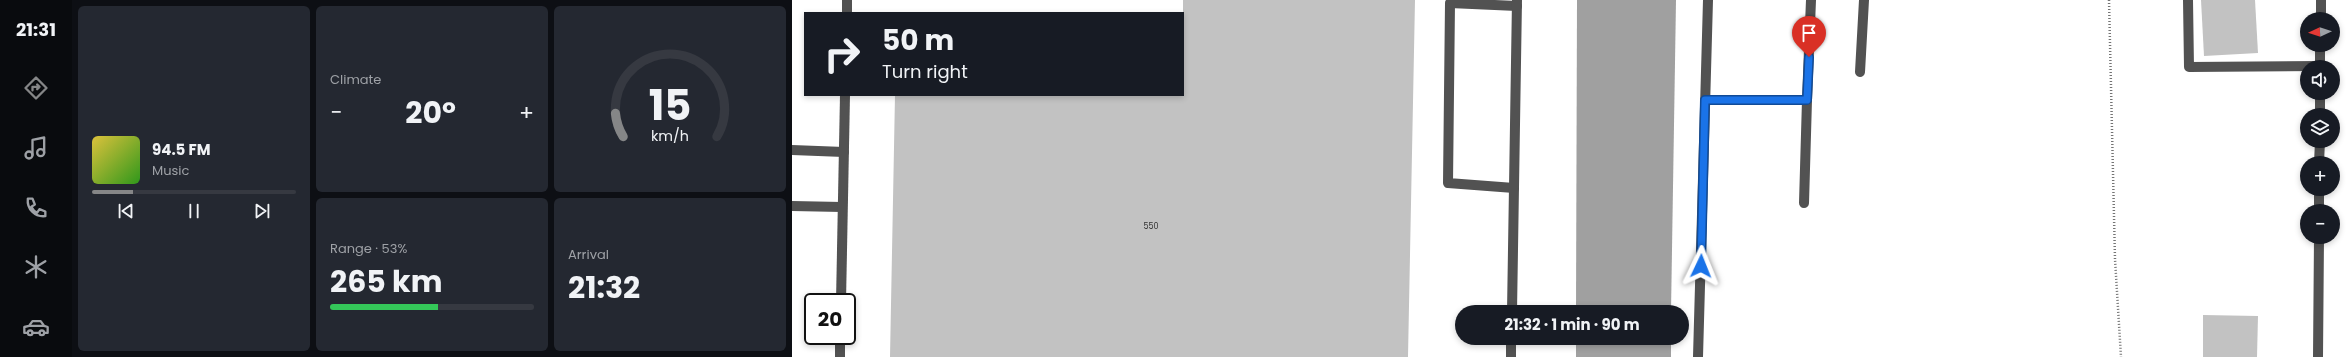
<!DOCTYPE html>
<html lang="en">
<head>
<meta charset="utf-8">
<style>
	:root { --surface:#171b24; --page:#242831; --text:#f1f3f6; --muted:#9ea1a6; --line:#363941; --accent:#858687 }
	body { margin:0; font-family:Poppins,sans-serif; background:var(--page); color:var(--text); height:100vh; display:flex; flex-direction:column; font-size:15px; white-space:nowrap }
	* { box-sizing:border-box; margin:0 }
	p { font-size:13px; color:var(--muted) }
	.icon { flex:none; width:22px; height:22px; fill:none; stroke:currentColor; stroke-width:2; stroke-linecap:round; stroke-linejoin:round }
	.map { position:relative; flex:1; overflow:hidden }
	.side { display:flex; flex-direction:column; gap:6px; padding:6px; background:#0d0f14; width:720px }
	.side>* { flex:none }
	.top-card { position:absolute; left:12px; top:12px; width:380px; height:84px; border-radius:0px; box-shadow:0 2px 6px #0003; background:#171b24; color:var(--text); overflow:hidden }
	.needle { width:26px; rotate:267deg }
	.buttons { position:absolute; left:1508px; top:12px; display:grid; gap:8px }
	.buttons a { display:grid; place-items:center; width:40px; height:40px; border-radius:50%; background:var(--surface); box-shadow:0 2px 6px #0003; font-size:20px }
	.speed { position:absolute; left:12px; top:293px; display:flex; gap:8px; font-size:20px; font-weight:700; text-align:center }
	.speed>* { display:grid; place-content:center; width:52px; height:52px; border-radius:50%; background:var(--surface); box-shadow:0 2px 6px #0003; line-height:1 }
	.speed .limit { border:2px solid #111; border-radius:6px; background:#fff; color:#111 }
	.pin { position:absolute; display:grid; place-items:center; width:34px; height:34px; color:#fff; margin:-41px -17px; border-radius:50% 50% 50% 0; rotate:-45deg; box-shadow:0 0 4px #0007 }
	.pin .icon { rotate:45deg }
	.me { position:absolute; width:44px; margin:-22px; rotate:2deg; stroke-linejoin:round; filter:drop-shadow(0 0 3px #0008) }
	.turn { display:flex; align-items:center; gap:14px; height:84px; padding:0 12px; font-size:18px }
	.turn .icon { width:52px; height:52px; stroke-width:2.5 }
	.turn b { display:block; font-size:28px; line-height:34px }
	.big { font-size:30px; font-weight:700; line-height:1.1 }
	.side .card { flex:1; display:flex; flex-direction:column; justify-content:center; gap:6px; min-width:0; padding:0 14px; border-radius:6px; background:var(--page) }
	.side .dial { align-items:center; gap:0 }
	.dial svg { height:104px; overflow:visible; fill:none; stroke:var(--line); stroke-width:7; stroke-linecap:round; text-anchor:middle }
	.dial text { fill:var(--text); stroke:none }
	.song { display:flex; align-items:center; gap:12px }
	.cover { width:48px; height:48px; border-radius:6px; background:linear-gradient(135deg,hsl(50 70% 55%),hsl(110 70% 35%)) }
	.played { height:4px; border-radius:2px; background:linear-gradient(90deg,var(--accent) 20%,var(--line) 20%) }
	.keys { display:flex; justify-content:space-around; direction:ltr }
	.heat { display:flex; justify-content:space-between; align-items:center; font-size:22px; direction:ltr }
	.charge { height:6px; border-radius:3px; background:linear-gradient(90deg,#34c759 53%,var(--line) 0) }
	.side .tiles { flex:1; display:grid; gap:6px; grid-template-columns:repeat(3,1fr) }
	.card:first-child { grid-row:span 2 }
	.trip { position:absolute; left:663px; top:305px; width:234px; height:40px; border-radius:20px; background:var(--surface); box-shadow:0 2px 6px #0003; font-weight:700; line-height:40px; text-align:center }
	main { display:flex; flex:1; min-height:0 }
	.tab-bar { display:flex; flex-direction:column; width:72px; justify-content:space-around; align-items:center; background:#090b0e; color:var(--muted) }
	.tab-bar .icon { width:28px; height:28px }
	.tab-bar .on { color:var(--accent) }
	.tab-bar b { font-size:18px; color:var(--text) }
	.map>svg:first-child { display:block }
</style>
</head>
<body>
<main>
<nav class="tab-bar">
<b>21:31</b>
<svg class="icon on" aria-label="directions" viewBox="0 0 24 24"><path d="M12 3l9 9-9 9-9-9zM9 14v-3h6M13 9l2 2-2 2"/></svg>
<svg class="icon" aria-label="music" viewBox="0 0 24 24"><path d="M9 18V5l10-2v13"/><circle cx="6" cy="18" r="3"/><circle cx="16" cy="16" r="3"/></svg>
<svg class="icon" aria-label="phone" viewBox="0 0 24 24"><path d="M5 4h4l2 5-3 2q2 4 5 5l2-3 5 2v4C11 20 4 13 5 4z"/></svg>
<svg class="icon" aria-label="climate" viewBox="0 0 24 24"><path d="M12 3v18M4 7l16 10M4 17L20 7"/></svg>
<svg class="icon" aria-label="car" viewBox="0 0 24 24"><path d="M5 17H2v-5l4-1 3-4h7l3 4 3 1v5h-3M9 17h6M6 11h13"/><circle cx="7" cy="17" r="2"/><circle cx="17" cy="17" r="2"/></svg>
</nav>
<section class="side">
<div class="tiles">
<div class="card">
<div class="song"><i class="cover"></i><div><b>94.5 FM</b><p>Music</p></div></div>
<div class="played"></div>
<div class="keys"><svg class="icon" aria-label="previous" viewBox="0 0 24 24"><path d="M18 5L8 12l10 7zM5 5v14"/></svg><svg class="icon" aria-label="pause" viewBox="0 0 24 24"><path d="M8 5v14M16 5v14"/></svg><svg class="icon" aria-label="next" viewBox="0 0 24 24"><path d="M6 5l10 7-10 7zM19 5v14"/></svg></div>
</div>
<div class="card"><p>Climate</p>
<div class="heat"><a>−</a><b class="big">20°</b><a>+</a></div>
</div>
<div class="card dial"><svg viewBox="0 0 100 80">
<path d="M14 69A42 42 0 1 1 86 69"/>
<path d="M14 69A42 42 0 0 1 8 51" stroke="#858687"/>
<text x="50" y="56" font-size="32" font-weight="700">15</text>
<text x="50" y="72" font-size="11">km/h</text>
</svg></div>
<div class="card"><p>Range · 53%</p><b class="big">265 km</b><div class="charge"></div></div>
<div class="card"><p>Arrival</p><b class="big">21:32</b></div>
</div>
</section>
<div class="map">
<svg width="1560" height="357" viewBox="0 0 1560 357">
	<rect width="100%" height="100%" fill="#fff"/>
	<g fill="#a0a0a0">
		<polygon points="785,0 884,0 879,312 784,312"/>
		<rect x="784" y="338" width="95" height="19"/>
	</g>
	<g fill="#c2c2c2">
		<polygon points="391,0 623,0 616,357 98,357 103,95 391,95"/>
		<polygon points="1409,0 1463,0 1466,53 1412,56"/>
		<polygon points="1411,315 1466,316 1465,357 1411,357"/>
	</g>
	<g fill="none" stroke-linecap="round" stroke-linejoin="round">
		<polyline stroke="#747474" stroke-width="2.5" stroke-dasharray="1 2" stroke-linecap="butt" points="1317,0 1323,259 1329,357"/>
		<g stroke="#525252" stroke-width="10">
			<polyline points="1396,0 1397,67 1528,66"/>
			<polyline points="55,13 55,0"/>
			<polyline points="1529,19 1529,0"/>
			<polyline points="1528,67 1528,45"/>
			<polyline points="1068,72 1072,0"/>
			<polyline points="913,100 1015,100 1019,0"/>
			<polyline points="1528,115 1528,93"/>
			<polyline points="0,150 52,152"/>
			<polyline points="1527,163 1528,141"/>
			<polyline points="722,188 656,183 658,3 725,6"/>
			<polyline points="1012,203 1015,100"/>
			<polyline points="0,206 50,207"/>
			<polyline points="1527,211 1527,189"/>
			<polyline points="49,302 53,95"/>
			<polyline points="720,312 725,0"/>
			<polyline points="48,357 48,336"/>
			<polyline points="719,357 719,338"/>
			<polyline points="906,357 916,0"/>
			<polyline points="1526,357 1527,237"/>
		</g>
	</g>
	<g fill="none" stroke-linecap="round" stroke-linejoin="round">
		<g stroke="#114b97" stroke-width="10">
			<polyline id="route" points="909,266 913,100 1015,100 1017,57"/>
		</g>
		<use href="#route" stroke="#1a73e8" stroke-width="7"/>
	</g>
	<g text-anchor="middle" dominant-baseline="central" stroke-width="3.5" stroke-linejoin="round" paint-order="stroke">
		<g font-size="8" fill="#303030">
			<text x="359" y="226">550</text>
		</g>
	</g>
</svg>
<div class="buttons">
<a><svg class="needle" viewBox="-14 -14 28 28"><path d="M0-13l5 13h-10z" fill="#e53935"/><path d="M0 13l5-13h-10z" fill="#9ea1a6"/></svg></a>
<a><svg class="icon" aria-label="sound" viewBox="0 0 24 24"><path d="M4 9h4l5-4v14l-5-4H4zM17 9q2 3 0 6"/></svg></a>
<a><svg class="icon" aria-label="layers" viewBox="0 0 24 24"><path d="M12 4l9 5-9 5-9-5zM3 14l9 5 9-5"/></svg></a>
<a>+</a>
<a>−</a>
</div>
<div class="speed"><div class="limit">20</div></div>
<div class="pin" style="left:1017px;top:57px;background:#d93025"><svg class="icon" aria-label="arrive" viewBox="0 0 24 24"><path d="M6 21V4h12l-3 4 3 4H6"/></svg></div>
<svg class="me" style="left:909px;top:266px" viewBox="-20 -20 40 40"><path d="M0-17L14 15 0 8-14 15z" fill="#1a73e8" stroke="#fff" stroke-width="4"/></svg>
<div class="trip">21:32 · 1 min · 90 m</div>
<div class="top-card">
<div class="turn"><svg class="icon" aria-label="right" viewBox="0 0 24 24"><path d="M7 20v-9h11M14 6l5 5-5 5"/></svg><div><b>50 m</b>Turn right</div></div>
</div>
</div>
</main>
</body>
</html>
